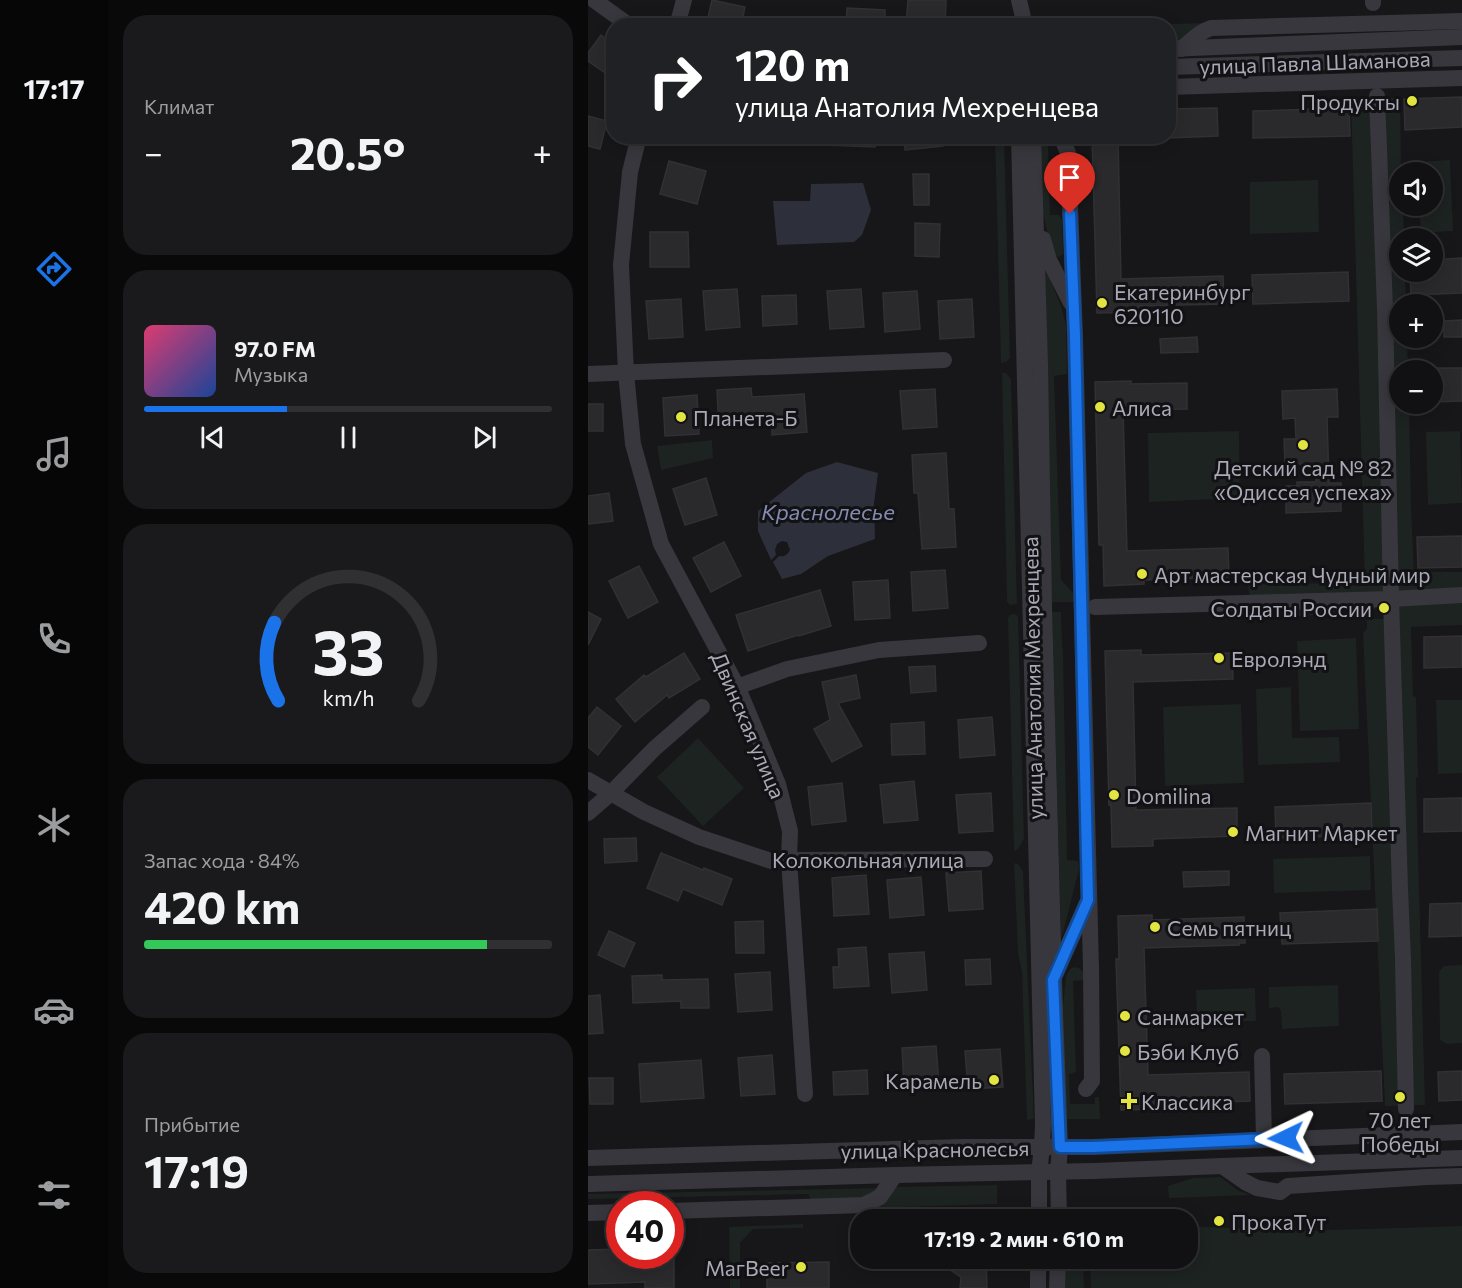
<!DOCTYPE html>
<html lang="ru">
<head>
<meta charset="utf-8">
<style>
	:root { --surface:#111012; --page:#1a191b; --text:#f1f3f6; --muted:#9c9d9f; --line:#303032; --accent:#1a73e8 }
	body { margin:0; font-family:Commissioner,sans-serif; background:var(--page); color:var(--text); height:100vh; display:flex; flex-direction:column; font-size:22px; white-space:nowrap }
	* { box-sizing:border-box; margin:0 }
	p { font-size:20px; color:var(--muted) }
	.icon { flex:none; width:33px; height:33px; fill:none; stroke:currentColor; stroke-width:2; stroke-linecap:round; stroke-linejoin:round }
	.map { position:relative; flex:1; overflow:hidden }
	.panel { display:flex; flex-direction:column; gap:15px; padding:15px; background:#09090a; width:480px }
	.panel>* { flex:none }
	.banner { position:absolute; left:18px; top:18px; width:570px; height:126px; border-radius:24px; box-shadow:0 3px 15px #0003,0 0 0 2px var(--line); background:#202124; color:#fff; overflow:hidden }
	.buttons { position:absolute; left:801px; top:162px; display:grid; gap:12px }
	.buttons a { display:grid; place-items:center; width:54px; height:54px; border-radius:50%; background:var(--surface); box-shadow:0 3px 15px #0003,0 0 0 2px var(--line); font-size:30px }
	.speed { position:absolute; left:18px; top:1191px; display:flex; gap:12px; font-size:30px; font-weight:700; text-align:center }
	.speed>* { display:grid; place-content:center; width:78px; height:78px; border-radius:50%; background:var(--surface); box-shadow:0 3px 15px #0003,0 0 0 2px var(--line); line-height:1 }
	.speed .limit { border:9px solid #d22; background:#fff; color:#111 }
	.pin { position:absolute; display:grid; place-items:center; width:51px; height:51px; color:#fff; margin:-62px -26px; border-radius:50% 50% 50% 0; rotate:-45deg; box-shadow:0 0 6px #0007 }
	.pin .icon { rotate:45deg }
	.me { position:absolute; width:66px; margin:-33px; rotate:268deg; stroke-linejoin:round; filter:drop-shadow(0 0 4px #0008) }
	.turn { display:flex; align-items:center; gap:21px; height:126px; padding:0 30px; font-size:27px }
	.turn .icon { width:78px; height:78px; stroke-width:2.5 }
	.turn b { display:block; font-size:42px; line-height:51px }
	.big { font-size:45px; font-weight:700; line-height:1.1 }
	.panel .card { flex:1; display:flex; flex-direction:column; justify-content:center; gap:9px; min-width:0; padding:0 21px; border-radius:24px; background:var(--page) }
	.panel .dial { align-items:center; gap:0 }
	.dial svg { height:156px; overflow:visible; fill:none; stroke:var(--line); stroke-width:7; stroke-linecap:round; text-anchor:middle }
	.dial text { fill:var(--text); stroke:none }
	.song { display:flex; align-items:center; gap:18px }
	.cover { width:72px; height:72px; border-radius:9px; background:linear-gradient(135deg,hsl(340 70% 55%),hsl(220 70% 35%)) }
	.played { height:6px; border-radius:3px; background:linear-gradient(90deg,var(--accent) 35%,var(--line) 35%) }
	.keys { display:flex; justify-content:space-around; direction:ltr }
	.heat { display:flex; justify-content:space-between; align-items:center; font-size:33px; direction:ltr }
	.charge { height:9px; border-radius:4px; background:linear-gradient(90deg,#34c759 84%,var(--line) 0) }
	.trip { position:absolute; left:262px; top:1209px; width:348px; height:60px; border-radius:24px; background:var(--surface); box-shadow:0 3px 15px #0003,0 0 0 2px var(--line); font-weight:700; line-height:60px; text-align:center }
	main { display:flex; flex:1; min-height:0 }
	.menu { display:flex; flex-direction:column; width:108px; justify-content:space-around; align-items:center; background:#070607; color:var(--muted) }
	.menu .icon { width:42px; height:42px }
	.menu .on { color:var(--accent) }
	.menu b { font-size:27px; color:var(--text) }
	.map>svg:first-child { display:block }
</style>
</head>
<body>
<main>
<nav class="menu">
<b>17:17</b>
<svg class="icon on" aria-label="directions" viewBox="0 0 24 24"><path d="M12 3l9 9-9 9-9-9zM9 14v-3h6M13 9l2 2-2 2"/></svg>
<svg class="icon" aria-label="music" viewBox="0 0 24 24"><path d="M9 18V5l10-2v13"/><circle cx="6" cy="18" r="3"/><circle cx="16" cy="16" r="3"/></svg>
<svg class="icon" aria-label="phone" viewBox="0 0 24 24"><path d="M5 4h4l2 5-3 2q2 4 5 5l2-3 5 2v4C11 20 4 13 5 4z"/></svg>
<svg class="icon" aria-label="climate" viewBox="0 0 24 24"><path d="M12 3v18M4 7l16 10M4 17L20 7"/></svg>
<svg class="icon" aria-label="car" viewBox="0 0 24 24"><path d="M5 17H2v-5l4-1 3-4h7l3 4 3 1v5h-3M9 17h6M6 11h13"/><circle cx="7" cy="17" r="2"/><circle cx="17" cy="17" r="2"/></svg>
<svg class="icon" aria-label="filters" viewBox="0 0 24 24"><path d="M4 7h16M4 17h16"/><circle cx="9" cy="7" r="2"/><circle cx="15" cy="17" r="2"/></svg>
</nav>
<section class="panel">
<div class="card"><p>Климат</p>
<div class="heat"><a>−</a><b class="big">20.5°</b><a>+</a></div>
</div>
<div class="card">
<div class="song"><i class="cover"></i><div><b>97.0 FM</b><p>Музыка</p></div></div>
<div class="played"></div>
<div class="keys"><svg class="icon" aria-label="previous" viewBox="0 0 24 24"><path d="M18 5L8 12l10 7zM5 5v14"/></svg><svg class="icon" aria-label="pause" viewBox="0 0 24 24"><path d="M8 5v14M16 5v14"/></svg><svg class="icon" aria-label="next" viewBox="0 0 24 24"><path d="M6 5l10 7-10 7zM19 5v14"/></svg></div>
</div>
<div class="card dial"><svg viewBox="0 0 100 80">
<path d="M14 69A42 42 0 1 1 86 69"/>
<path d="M14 69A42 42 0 0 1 12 29" stroke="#1a73e8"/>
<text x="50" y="56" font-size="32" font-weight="700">33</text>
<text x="50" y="72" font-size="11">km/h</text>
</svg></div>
<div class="card"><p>Запас хода · 84%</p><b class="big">420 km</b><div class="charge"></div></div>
<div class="card"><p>Прибытие</p><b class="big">17:19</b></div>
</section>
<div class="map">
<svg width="874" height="1288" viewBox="0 0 874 1288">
	<rect width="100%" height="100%" fill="#171618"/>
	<g fill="#1d2320">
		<polygon points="622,23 598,39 581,43 580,26 496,26"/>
		<polygon points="812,97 813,172 812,172 812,206 815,206 816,238 812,238 812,272 817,272 818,304 812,304 812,338 819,338 820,370 812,370 812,404 821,404 823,508 826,572 874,572 874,625 823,627 825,696 828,697 830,777 828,778 837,1105 797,1106 775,633 779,629 779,619 800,619 806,595 662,599 660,584 777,583 763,102"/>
		<polygon points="407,137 416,137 422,358 418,362 413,363"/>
		<polygon points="450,137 454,137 455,144 460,144 462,215 471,215 474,220 475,254 471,257 464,254 451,194"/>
		<polygon points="862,160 865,231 833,233 831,206 844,206 844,172 830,172 829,162"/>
		<polygon points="730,180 731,232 662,234 662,182"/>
		<polygon points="453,258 473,306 478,325 479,374 466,376 473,580 487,595 487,602 463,602"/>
		<polygon points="414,373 418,373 423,379 429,604 422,605 419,601"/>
		<polygon points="651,431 652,498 561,502 560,433"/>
		<polygon points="872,431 874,503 840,505 838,432"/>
		<polygon points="124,440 125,458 73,470 69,446"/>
		<polygon points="786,603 787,609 782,613 778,613 778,607 752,608 752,614 668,618 668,608"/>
		<polygon points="464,612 473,612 474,644 475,651 479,860 490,861 491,869 475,933 473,937"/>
		<polygon points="427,614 430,616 436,839 430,849 426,851 420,618 422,615"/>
		<polygon points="768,638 771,729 712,731 709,641"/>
		<polygon points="703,687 704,738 751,737 752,762 670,765 668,689"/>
		<polygon points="848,700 874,700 874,773 850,774"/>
		<polygon points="653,704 656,783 577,786 575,707"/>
		<polygon points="110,738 156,788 115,826 69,777"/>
		<polygon points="782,856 783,890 686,893 685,859"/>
		<polygon points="426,863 431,865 435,872 446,1119 439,1120 434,972 430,954"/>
		<polygon points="874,965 874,1043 859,1044 852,1040 851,972 856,966"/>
		<path d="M486 967C494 968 497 972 497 980L485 981 488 1072 481 1074 482 1104H507V1097H511L512 1119H478L475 1007 478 976 482 969Z"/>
		<polygon points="750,985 751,1026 694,1029 693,1011 690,1007 681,1008 681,987"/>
		<polygon points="667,988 668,1021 609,1022 608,990"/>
		<polygon points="632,1177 651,1191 663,1195 581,1198 580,1186 605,1178"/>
		<polygon points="409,1185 409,1204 284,1208 308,1187"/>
		<polygon points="293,1188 277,1199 224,1201 220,1194 0,1199 0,1194"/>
		<polygon points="215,1224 215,1228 165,1229 152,1243 152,1288 142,1288 141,1227"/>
		<polygon points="600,1226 712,1231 874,1226 874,1288 503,1288 502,1259 600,1258"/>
		<polygon points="477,1259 495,1259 496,1288 477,1288"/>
	</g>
	<g fill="#2d303b">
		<polygon points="275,183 283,210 274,235 266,242 189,245 185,201 222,201 223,184"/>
		<path d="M249 462 290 473 286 503 287 539 240 556 213 574 194 579 185 562 191 556C197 557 199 555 202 550L199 542 194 541 189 544 187 550 188 555 183 560 170 531V511L218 473Z"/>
	</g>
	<g fill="#2a292c" stroke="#323034" stroke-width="1.5">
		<polygon points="124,0 157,7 153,26 118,26"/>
		<polygon points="320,0 358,0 357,26 318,26"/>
		<polygon points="259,8 297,10 297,26 258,26"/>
		<polygon points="13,35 26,44 26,79 0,61 0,53"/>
		<polygon points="874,97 874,127 817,130 816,99"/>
		<polygon points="629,108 630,136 580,138 580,109"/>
		<polygon points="761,108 762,136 665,138 665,111"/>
		<polygon points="0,116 19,121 12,149 0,146"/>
		<polygon points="234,136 288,136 287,147 234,145"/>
		<polygon points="316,136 354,136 355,146 317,150"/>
		<polygon points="504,136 530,136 533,279 635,276 636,304 550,306 551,312 509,313"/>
		<polygon points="81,161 118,171 109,204 72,194"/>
		<polygon points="325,174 341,174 341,205 326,205"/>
		<polygon points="327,223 352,224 351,257 327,256"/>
		<polygon points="62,232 100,232 101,267 62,267"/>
		<polygon points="874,258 874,293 823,295 822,272 844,272 844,260"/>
		<polygon points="760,272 761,301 665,304 664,275"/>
		<polygon points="149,289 152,327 118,330 115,291"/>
		<polygon points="273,289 276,327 242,329 239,291"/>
		<polygon points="329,291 332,329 297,332 295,293"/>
		<polygon points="208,295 209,324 175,326 174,296"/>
		<polygon points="93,299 95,337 61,339 58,301"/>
		<polygon points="384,299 386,337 352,339 350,301"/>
		<polygon points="874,320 874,337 856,337 856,321"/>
		<polygon points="609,337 610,352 573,353 572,339"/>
		<polygon points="844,368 874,368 874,401 844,402"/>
		<polygon points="543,381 543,384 599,383 599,409 535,410 539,551 640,548 641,577 556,580 556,584 516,586 515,545 511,545 507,382"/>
		<polygon points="163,388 164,397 216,394 219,432 184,435 184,425 131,428 129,390"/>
		<polygon points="347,389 349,427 315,429 312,391"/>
		<polygon points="749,389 750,417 739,417 741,483 753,483 753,511 698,513 698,486 709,486 709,482 728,482 728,464 697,464 696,439 708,439 707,418 695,419 694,391"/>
		<polygon points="109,395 111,434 77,436 75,398"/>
		<rect x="0" y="404" width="15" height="27"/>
		<polygon points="358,453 361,509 366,509 368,547 334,549 330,493 326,493 324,455"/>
		<polygon points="118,478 129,515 97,525 85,489"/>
		<polygon points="21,493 25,521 0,524 0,496"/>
		<polygon points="874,536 874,567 830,568 829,537"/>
		<polygon points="136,542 153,576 123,592 105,558"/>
		<polygon points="51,566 70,602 40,618 21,581"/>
		<polygon points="357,570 360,608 325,611 323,572"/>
		<polygon points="300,580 302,618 267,620 265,582"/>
		<polygon points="232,590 243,626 211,636 210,635 160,651 148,615"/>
		<polygon points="0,612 13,619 0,645"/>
		<polygon points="874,636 874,667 836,668 836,637"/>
		<polygon points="553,650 553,655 644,653 645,679 545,682 548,810 649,808 649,836 565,839 565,846 524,847 523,805 521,805 517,651"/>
		<polygon points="96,653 112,679 81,698 79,695 47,722 28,699 56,675 58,677"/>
		<polygon points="347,666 348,691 323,693 321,667"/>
		<polygon points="268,675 272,698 250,703 274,746 244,762 226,729 242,720 234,682"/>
		<polygon points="9,707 33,726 10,755 0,747 0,718"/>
		<polygon points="404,717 407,755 372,758 370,720"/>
		<polygon points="336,722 337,754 304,755 303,724"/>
		<polygon points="326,781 330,820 296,823 292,785"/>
		<polygon points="254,783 258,821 224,825 220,787"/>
		<polygon points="403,793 405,831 371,833 368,795"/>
		<polygon points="874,798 874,831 836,832 836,799"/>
		<polygon points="783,803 784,835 688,838 687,807"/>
		<polygon points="48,838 49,861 17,863 16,839"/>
		<polygon points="73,853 115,870 116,868 144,879 134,905 95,889 90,901 59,888"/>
		<polygon points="393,871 395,909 361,911 358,873"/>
		<polygon points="641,871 641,885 596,887 595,872"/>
		<polygon points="278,875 281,914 246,916 244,878"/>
		<polygon points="333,877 336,915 302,918 299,880"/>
		<polygon points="874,903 874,936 841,937 842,904"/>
		<polygon points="789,909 790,941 694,944 692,913"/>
		<polygon points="564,915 564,920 656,917 657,943 651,943 651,945 556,948 560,1075 661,1072 662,1101 576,1104 576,1109 533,1110 528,959 531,959 530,916"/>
		<polygon points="175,921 176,953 148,953 147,922"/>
		<polygon points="21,931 47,943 36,967 10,955"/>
		<polygon points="278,947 281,986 246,988 245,967 251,967 250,949"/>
		<polygon points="336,952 339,990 304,993 301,954"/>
		<polygon points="402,959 403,984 378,985 377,960"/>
		<polygon points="182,972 184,1010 150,1012 147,974"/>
		<polygon points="74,975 74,980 120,979 121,1008 93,1008 93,1001 45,1003 44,976"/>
		<polygon points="12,995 15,1033 0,1034 0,996"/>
		<polygon points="348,1046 351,1084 316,1086 314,1048"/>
		<polygon points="412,1049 415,1087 380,1089 377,1051"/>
		<polygon points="184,1055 187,1094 153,1096 150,1058"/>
		<polygon points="113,1060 116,1098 53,1102 51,1064"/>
		<polygon points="279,1070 280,1094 246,1095 245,1072"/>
		<polygon points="793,1071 794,1101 697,1104 696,1074"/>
		<polygon points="874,1071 874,1100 851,1101 850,1072"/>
		<polygon points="1,1078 25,1078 25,1104 2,1104"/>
		<polygon points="32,1249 32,1256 86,1256 86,1288 57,1288 57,1282 0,1284 0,1250"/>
		<polygon points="344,1258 398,1258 399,1288 372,1288 373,1277"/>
		<polygon points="241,1262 241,1288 179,1288 179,1263"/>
	</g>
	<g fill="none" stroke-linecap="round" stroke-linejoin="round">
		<g stroke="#38373d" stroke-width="16">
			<polyline points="6,0 42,26"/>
			<polyline points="431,0 437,26"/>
			<polyline points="785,0 785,3"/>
			<polyline points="89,26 96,0"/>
			<polyline points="580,49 874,37"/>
			<path d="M593 49C605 40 609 33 623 28L874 21"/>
			<polyline points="580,67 874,58"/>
			<polyline points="580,87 874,78"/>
			<polyline points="789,96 797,309 803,599 812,889 815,959 818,1109"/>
			<polyline points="51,136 42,172 33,265 38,373 45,444 73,544 150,688 190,784 202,831 201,860 217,1094"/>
			<polyline points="431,136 455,1125 454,1147 451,1173 451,1220"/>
			<polyline points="445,136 452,365 456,607 466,980 472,1147 470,1172 471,1220"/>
			<polyline points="473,136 480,153 487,336 503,968 504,1081 498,1089"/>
			<polyline points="455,239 461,260 483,303"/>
			<polyline points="0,374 356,360"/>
			<polyline points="507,607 803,599 874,595"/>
			<polyline points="150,688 157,684 199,669 291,650 391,643"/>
			<polyline points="0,780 56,812 111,837 183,861 201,860 397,859"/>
			<polyline points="0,813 22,794 66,749 114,707"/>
			<polyline points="468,973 499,903"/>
			<polyline points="674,1056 676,1139"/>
			<polyline points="0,1158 374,1147 505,1147 874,1132"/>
			<polyline points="634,1166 657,1182 669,1188 692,1192 700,1186 839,1177 874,1176"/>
			<polyline points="0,1184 307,1175 506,1171 634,1166 874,1158"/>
			<polyline points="82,1211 276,1205 292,1197 307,1175"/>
			<polyline points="0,1213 32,1212"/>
			<polyline points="450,1288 450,1258"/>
			<polyline points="469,1288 470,1258"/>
		</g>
	</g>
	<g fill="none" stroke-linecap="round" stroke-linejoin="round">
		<g stroke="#114b97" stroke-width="15">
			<polyline id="route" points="482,214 487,336 500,900 465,980 472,1147 505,1147 698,1138"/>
		</g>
		<use href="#route" stroke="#1a73e8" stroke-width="10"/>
	</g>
	<g fill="#e2e442" stroke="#121113" stroke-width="2">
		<circle cx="824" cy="101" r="6"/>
		<circle cx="514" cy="303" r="6"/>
		<circle cx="512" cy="407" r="6"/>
		<circle cx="93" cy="417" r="6"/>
		<circle cx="715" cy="445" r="6"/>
		<circle cx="554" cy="574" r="6"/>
		<circle cx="796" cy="608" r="6"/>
		<circle cx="631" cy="658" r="6"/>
		<circle cx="526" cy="795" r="6"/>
		<circle cx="645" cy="832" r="6"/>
		<circle cx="567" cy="927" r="6"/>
		<circle cx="537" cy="1016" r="6"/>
		<circle cx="537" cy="1051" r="6"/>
		<circle cx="406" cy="1080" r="6"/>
		<circle cx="812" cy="1097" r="6"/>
		<path d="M538 1092h6v6h6v6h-6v6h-6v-6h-6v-6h6z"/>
		<circle cx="631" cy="1221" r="6"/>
		<circle cx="213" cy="1267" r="6"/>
	</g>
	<g text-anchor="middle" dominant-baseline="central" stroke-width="6" stroke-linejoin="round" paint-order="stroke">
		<g font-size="21" fill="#aaa9b7" stroke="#121113">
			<text transform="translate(727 62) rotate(-2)">улица Павла Шаманова</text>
			<text transform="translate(444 678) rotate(-91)">улица Анатолия Мехренцева</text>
			<text transform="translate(161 725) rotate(67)">Двинская улица</text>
			<text x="280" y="859">Колокольная улица</text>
			<text transform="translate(347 1149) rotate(-1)">улица Краснолесья</text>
		</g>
		<g font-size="21" fill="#aaa9b7" stroke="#121113" text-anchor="start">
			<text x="812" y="101" text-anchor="end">Продукты</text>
			<text x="526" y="291">Екатеринбург<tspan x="526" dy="24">620110</tspan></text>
			<text x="524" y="407">Алиса</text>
			<text x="105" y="417">Планета-Б</text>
			<text x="715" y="467" text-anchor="middle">Детский сад № 82<tspan x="715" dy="24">«Одиссея успеха»</tspan></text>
			<text x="566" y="574">Арт мастерская Чудный мир</text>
			<text x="784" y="608" text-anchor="end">Солдаты России</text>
			<text x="643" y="658">Евролэнд</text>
			<text x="538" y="795">Domilina</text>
			<text x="657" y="832">Магнит Маркет</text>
			<text x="579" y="927">Семь пятниц</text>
			<text x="549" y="1016">Санмаркет</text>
			<text x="549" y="1051">Бэби Клуб</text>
			<text x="394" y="1080" text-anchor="end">Карамель</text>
			<text x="553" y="1101">Классика</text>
			<text x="812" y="1119" text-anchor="middle">70 лет<tspan x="812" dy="24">Победы</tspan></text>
			<text x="643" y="1221">ПрокаТут</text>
			<text x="201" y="1267" text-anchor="end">МагBeer</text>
		</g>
		<g font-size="22" font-style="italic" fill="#838baf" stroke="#121113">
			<text x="240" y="511">Краснолесье</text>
		</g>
	</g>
</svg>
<div class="buttons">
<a><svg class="icon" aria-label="sound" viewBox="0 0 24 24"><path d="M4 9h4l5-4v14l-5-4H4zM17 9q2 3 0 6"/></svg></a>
<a><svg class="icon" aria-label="layers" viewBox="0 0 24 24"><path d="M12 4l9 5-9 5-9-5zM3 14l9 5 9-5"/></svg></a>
<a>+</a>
<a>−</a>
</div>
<div class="speed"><div class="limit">40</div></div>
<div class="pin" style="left:482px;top:214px;background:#d93025"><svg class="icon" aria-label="arrive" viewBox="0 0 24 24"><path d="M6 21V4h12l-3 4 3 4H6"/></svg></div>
<svg class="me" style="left:698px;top:1138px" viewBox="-20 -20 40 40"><path d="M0-17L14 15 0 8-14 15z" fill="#1a73e8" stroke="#fff" stroke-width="4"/></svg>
<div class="trip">17:19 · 2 мин · 610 m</div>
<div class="banner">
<div class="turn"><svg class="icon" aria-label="right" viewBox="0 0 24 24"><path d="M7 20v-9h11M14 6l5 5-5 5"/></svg><div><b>120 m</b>улица Анатолия Мехренцева</div></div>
</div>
</div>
</main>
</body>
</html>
